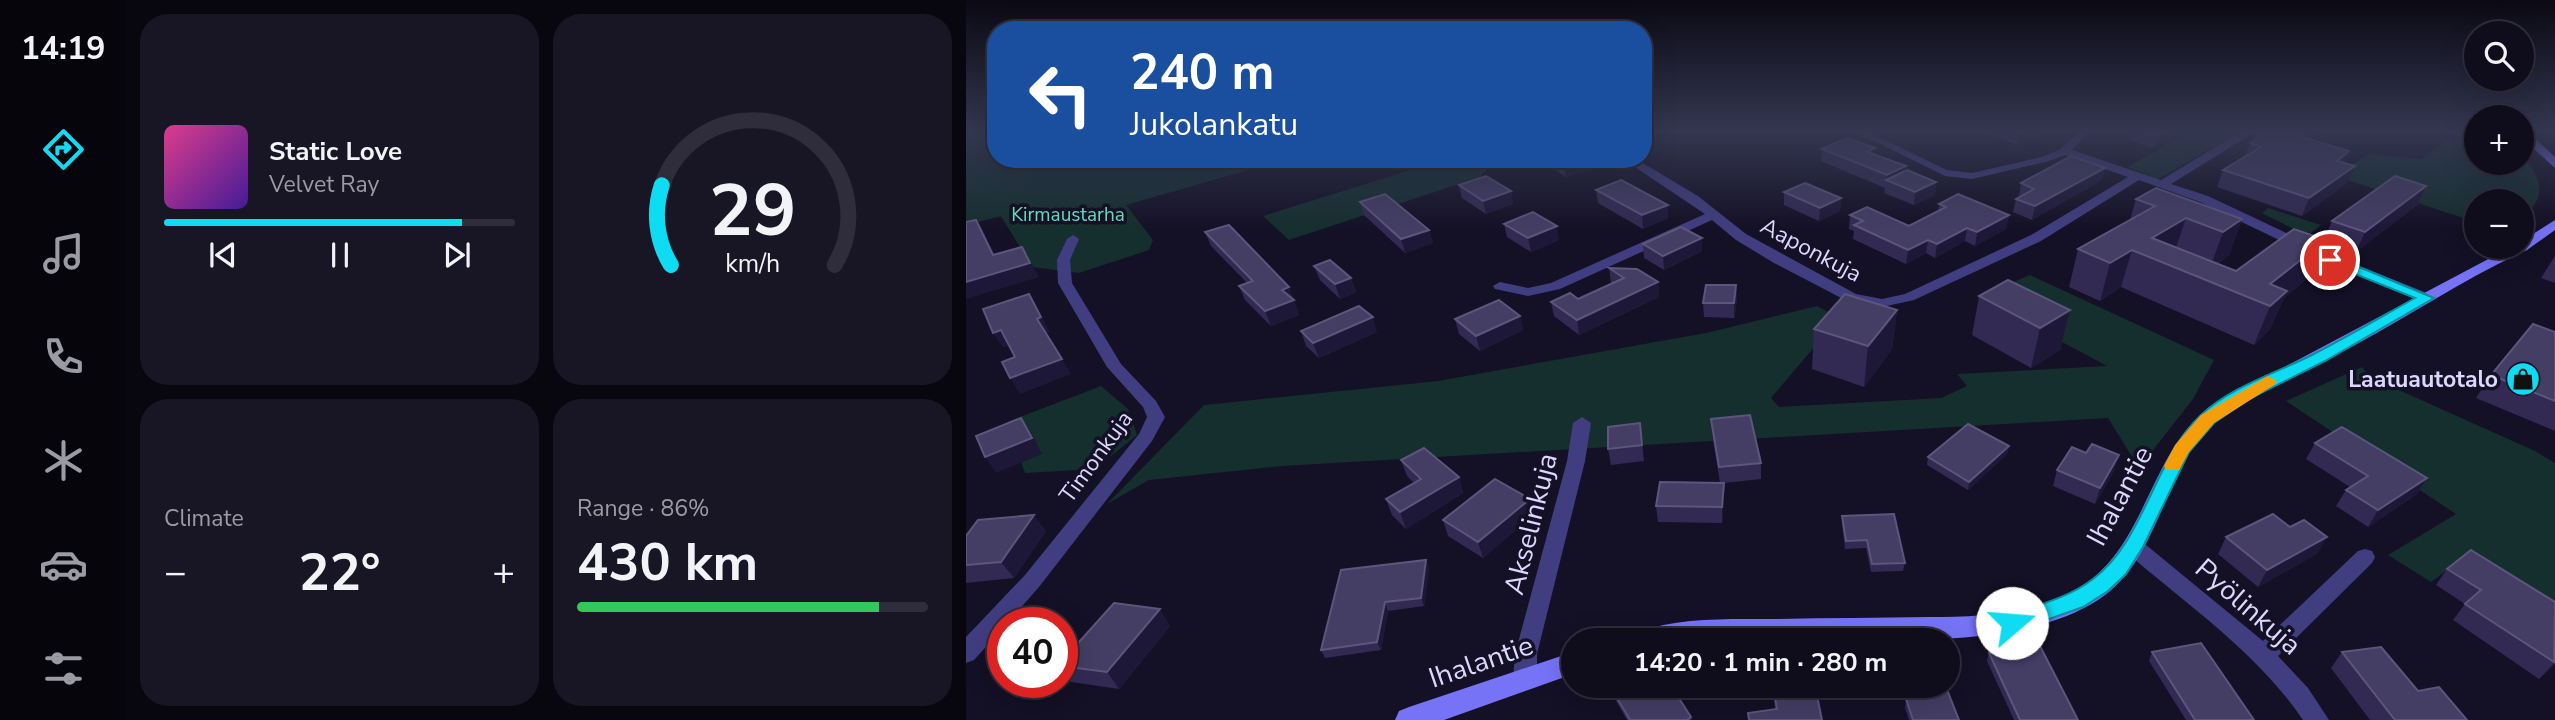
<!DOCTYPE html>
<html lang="en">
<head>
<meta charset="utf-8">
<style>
	:root { --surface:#0f0c1c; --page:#181525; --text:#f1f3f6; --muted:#9b9ba3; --line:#2f2c3b; --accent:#0ddcf2 }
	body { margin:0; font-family:"Nunito Sans",sans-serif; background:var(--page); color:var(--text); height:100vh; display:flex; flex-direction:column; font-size:26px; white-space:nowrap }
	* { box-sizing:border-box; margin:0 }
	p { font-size:23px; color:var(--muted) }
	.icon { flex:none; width:38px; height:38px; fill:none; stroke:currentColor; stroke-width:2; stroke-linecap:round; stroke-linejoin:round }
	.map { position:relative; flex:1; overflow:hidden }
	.sheet { display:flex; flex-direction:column; gap:14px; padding:14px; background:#08070f; width:840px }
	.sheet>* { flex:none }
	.banner { position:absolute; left:21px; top:21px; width:665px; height:147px; border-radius:28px; box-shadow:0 7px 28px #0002,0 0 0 2px var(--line); background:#1a4fa0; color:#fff; overflow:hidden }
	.fabs { position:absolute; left:1498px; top:21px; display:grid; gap:14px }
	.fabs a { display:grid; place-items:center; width:70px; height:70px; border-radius:50%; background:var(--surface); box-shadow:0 7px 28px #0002,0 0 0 2px var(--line); font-size:35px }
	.speed { position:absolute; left:21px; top:607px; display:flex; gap:14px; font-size:35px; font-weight:700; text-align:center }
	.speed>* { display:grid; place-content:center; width:91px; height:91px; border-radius:50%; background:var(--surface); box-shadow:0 7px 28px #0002,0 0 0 2px var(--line); line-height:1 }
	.speed .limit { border:10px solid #d22; background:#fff; color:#111 }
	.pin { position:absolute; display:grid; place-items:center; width:60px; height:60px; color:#fff; margin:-30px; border:4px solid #fff; border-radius:50%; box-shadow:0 2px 7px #0007 }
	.me { position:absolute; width:77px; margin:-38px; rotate:72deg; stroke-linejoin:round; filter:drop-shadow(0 0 5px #0008) }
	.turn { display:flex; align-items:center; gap:24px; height:147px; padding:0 28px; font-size:32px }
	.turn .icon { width:91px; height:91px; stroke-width:2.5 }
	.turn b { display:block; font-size:49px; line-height:60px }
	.big { font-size:52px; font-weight:700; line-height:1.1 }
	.sheet .card { flex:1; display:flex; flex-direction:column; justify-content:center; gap:10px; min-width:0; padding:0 24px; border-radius:28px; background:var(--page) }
	.sheet .dial { align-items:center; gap:0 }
	.dial svg { height:182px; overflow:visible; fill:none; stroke:var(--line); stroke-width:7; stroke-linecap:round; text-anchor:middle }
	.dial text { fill:var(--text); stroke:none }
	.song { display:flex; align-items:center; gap:21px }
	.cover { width:84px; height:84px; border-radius:10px; background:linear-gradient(135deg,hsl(330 70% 55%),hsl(260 70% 35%)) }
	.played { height:7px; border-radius:4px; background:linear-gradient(90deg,var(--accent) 85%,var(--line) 85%) }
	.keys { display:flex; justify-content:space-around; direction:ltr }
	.heat { display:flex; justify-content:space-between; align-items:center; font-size:38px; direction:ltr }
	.charge { height:10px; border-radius:5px; background:linear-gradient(90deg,#34c759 86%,var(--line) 0) }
	.sheet .tiles { flex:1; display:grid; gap:14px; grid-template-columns:repeat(2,1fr) }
	.trip { position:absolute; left:595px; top:628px; width:399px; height:70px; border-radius:35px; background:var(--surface); box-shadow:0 7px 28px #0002,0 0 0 2px var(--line); font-weight:700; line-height:70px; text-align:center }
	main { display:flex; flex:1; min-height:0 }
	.tabs { display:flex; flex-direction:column; width:126px; justify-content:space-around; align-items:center; background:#06050b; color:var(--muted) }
	.tabs .icon { width:49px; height:49px }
	.tabs .current { color:var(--accent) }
	.tabs b { font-size:32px; color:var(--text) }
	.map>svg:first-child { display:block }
</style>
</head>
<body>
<main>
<nav class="tabs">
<b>14:19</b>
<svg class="icon current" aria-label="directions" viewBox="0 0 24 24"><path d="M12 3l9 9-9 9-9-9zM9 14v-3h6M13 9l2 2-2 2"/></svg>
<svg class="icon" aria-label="music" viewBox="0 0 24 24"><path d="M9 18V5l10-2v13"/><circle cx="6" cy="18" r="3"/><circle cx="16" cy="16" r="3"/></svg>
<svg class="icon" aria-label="phone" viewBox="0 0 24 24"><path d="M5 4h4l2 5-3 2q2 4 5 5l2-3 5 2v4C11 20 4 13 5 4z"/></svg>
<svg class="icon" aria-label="climate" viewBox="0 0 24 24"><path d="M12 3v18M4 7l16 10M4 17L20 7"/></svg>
<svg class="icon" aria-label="car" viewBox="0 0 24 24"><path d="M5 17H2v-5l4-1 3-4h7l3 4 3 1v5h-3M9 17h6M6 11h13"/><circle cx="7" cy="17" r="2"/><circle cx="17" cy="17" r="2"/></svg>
<svg class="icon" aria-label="filters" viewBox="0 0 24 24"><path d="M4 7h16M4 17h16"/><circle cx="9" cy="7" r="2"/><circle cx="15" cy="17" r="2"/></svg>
</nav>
<section class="sheet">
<div class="tiles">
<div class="card">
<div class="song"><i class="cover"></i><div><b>Static Love</b><p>Velvet Ray</p></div></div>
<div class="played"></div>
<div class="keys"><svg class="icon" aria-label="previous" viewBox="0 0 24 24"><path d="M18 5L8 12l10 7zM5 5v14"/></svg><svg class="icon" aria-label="pause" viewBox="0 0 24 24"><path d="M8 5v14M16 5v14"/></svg><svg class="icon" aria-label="next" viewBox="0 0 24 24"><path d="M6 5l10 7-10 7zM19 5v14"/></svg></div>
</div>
<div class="card dial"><svg viewBox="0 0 100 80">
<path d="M14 69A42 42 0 1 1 86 69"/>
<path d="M14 69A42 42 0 0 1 10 34" stroke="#0ddcf2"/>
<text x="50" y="56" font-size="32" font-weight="700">29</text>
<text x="50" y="72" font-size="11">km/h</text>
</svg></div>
<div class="card"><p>Climate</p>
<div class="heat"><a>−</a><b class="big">22°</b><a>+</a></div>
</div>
<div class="card"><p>Range · 86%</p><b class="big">430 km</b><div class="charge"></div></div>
</div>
</section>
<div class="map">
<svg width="1589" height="720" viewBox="0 0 1589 720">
	<rect width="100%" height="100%" fill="#141025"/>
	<g fill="#142f2e">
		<polygon points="0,130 30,130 30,159 321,159 160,205 187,240 183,250 113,273 66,267 35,216 0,225"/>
		<polygon points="1225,130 1289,130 1275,131 1192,179 1162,167"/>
		<path d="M1484 138 1510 142V163H1556V152C1575 180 1583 194 1556 219V201H1510V222L1369 176 1403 154 1455 159Z"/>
		<polygon points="480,159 547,159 519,171 514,177 323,240 297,216"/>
		<polygon points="1302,208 1355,225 1341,236 1296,213"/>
		<polygon points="1064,275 1248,360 1227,399 1173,468 1142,418 316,466 183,480 141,504 238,405 472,381 740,333 851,306 873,318 805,398 813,407 975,398 1001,386 991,374 1141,366 1012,297"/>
		<polygon points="1396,367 1404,377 1569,451 1589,463 1589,632 1487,566 1465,582 1422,555 1490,514 1320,401"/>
		<polygon points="135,386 162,409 171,435 129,469 59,473 41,422"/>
	</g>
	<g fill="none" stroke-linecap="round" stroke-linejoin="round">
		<g fill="#403e81" fill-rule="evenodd">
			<polygon points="886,130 898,130 981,170 1006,173 1076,157 1095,149 1114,130 1124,130 1106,150 1195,180 1276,131 1284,131 1284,135 1205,184 1242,196 1369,256 1466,295 1468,298 1461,302 1456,301 1359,262 1234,202 1173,180 1075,241 948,300 916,307 881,301 808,263 770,240 746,220 594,289 562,296 529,289 527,286 534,282 562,288 585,283 739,214 657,159 670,159 732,196 780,234 890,294 916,299 939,294 1065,235 1162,177 1099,155 1083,161 1006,179 979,176"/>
			<polygon points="1467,130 1485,130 1510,135 1510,141"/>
			<polygon points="1556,142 1579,147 1574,150 1556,148"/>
			<polygon points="107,235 113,239 104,260 106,283 155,364 190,401 199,417 186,441 73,587 41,623 37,623 37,628 8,660 0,663 0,637 59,575 173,434 181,417 177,407 141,367 92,283 91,260 101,239"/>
			<polygon points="616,417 625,423 619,461 571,654 571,679 567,686 559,689 551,686 547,679 549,654 601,461 607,423"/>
			<path d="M1167 538 1174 540 1297 641 1392 551 1399 549 1406 551 1409 557 1406 563 1312 656 1342 688 1363 720H1337C1291 652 1221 605 1160 552L1157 546 1160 540Z"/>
		</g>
		<g fill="#7673f7" fill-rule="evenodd">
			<polygon points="1556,130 1560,130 1589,157 1589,168 1556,138"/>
			<path d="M1589 220V230L1561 250C1505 275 1445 315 1389 345 1340 371 1278 390 1239 432 1194 482 1192 561 1132 600 1051 652 915 638 821 639 771 640 717 645 668 640L671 632C715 617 762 619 808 619 859 618 911 618 962 617 1015 617 1070 615 1116 586 1169 552 1180 485 1215 437 1224 424 1236 414 1249 404L1545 247H1556V241Z"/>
			<polygon points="607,652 607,674 478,720 429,720 433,711 443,707"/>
		</g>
	</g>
	<g fill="#322a52">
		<polygon points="1008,130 1081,130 1051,145"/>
		<polygon points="1163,130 1219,130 1188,148 1166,141 1168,136 1162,134"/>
		<polygon points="1296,130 1355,130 1343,139 1383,151 1378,163 1381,183 1336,216 1251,187 1257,170 1279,156 1284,143 1288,141 1291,133"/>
		<polygon points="856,149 908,154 940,166 939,171 970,182 969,195 948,205 918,193 919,188 855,161"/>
		<polygon points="338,159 370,159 371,163 351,169"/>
		<polygon points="578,159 624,159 625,169 600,177 579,163"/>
		<polygon points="1139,168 1136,180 1066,220 1047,212 1050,199 1053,196 1055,183"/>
		<polygon points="493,185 545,191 547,204 520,214 496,198"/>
		<polygon points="1460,186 1451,205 1390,252 1359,241 1343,277 1318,298 1304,329 1288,345 1155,287 1134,301 1103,287 1112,249 1164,220 1170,199 1276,219 1263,255 1251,264 1270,271 1358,240 1366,221"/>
		<polygon points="630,190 702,218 677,229 632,203"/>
		<polygon points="818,192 875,198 874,211 853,221 818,205"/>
		<polygon points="394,202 463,230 467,243 439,253 398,215"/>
		<polygon points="973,204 1043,215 1040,229 1009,246 999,241 969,258 960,253 940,264 887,239 888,231 883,229 884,215 943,226 972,211"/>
		<polygon points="538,224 593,240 565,252 541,237"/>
		<polygon points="239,232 323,287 333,315 305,326 279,300 273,286 281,283 245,246"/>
		<polygon points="736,238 736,251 698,270 678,258 677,244"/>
		<polygon points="1589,256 1589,283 1575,278"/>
		<polygon points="348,266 385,278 390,292 374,299 354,280"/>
		<polygon points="643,268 692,282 693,297 613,335 588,316 585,302 612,299 646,283 645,283"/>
		<polygon points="770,285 771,300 768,318 738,317 737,303"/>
		<polygon points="1013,296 1104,310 1094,350 1065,368 1006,335"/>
		<polygon points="931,310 926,349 898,387 846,369 848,329"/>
		<polygon points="554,316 557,330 514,351 493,334 489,319"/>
		<polygon points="335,331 411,332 353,358 340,346"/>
		<polygon points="1589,332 1589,431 1510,398 1525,375"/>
		<polygon points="745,419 795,463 795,479 758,483 758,499 756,523 692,522 690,506 754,483 746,434"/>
		<polygon points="674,423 678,461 645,465 642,449"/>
		<polygon points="1349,443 1461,478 1451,494 1402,527 1370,506 1380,490 1384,487 1340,459"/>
		<polygon points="1043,446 1041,454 1002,490 961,465 962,457"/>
		<polygon points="435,460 493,477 497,493 440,529 426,515 420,499 448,483 441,476"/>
		<polygon points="1091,470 1148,471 1129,504 1087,486"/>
		<polygon points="564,499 567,515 517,558 482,536 477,520"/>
		<polygon points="876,516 939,563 937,571 905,572 900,548 879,549 876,524"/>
		<polygon points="80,531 48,578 0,583 0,536"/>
		<polygon points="1260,537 1352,553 1292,587 1252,554"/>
		<polygon points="460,560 463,568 458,606 422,611 415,650 359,658 355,650"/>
		<polygon points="1481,569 1589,602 1589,664 1573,679 1487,620 1499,604 1470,585"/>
		<polygon points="204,626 153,689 105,682 96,671 96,661"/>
		<polygon points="1186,652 1288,720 1220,720 1183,661"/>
		<polygon points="1376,652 1452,691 1501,720 1404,720 1365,668"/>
		<polygon points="1023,653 1112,720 1048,720 1021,661"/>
		<polygon points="806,686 849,686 856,720 782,720 782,713 809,709"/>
		<polygon points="648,693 725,717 726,720 661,720 650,701"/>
		<polygon points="940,699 993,720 943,720 939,708"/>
	</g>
	<g fill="#1e1838">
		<polygon points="1060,130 1081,130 1051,145 1054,133"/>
		<polygon points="1203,130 1219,130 1188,148 1191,136"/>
		<polygon points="1341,130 1355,130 1326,153 1332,136"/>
		<polygon points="1383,151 1376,168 1371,161"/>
		<polygon points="348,159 370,159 371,163 351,169"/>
		<polygon points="615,159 624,159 625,169 600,177 598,164"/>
		<polygon points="940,166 938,179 920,181 921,175"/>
		<polygon points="1389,166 1381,183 1336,216 1343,198"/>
		<polygon points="1139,168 1136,180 1066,220 1069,206"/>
		<polygon points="970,182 969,195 948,205 949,192"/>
		<polygon points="1460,186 1451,205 1390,252 1399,232"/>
		<polygon points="545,191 547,204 520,214 517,201"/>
		<polygon points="875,198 874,211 853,221 854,208"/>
		<polygon points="702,205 702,218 677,229 676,215"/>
		<polygon points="1043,215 1040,229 1009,246 1011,232"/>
		<polygon points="1220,218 1208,254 1186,238"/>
		<polygon points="1276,219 1263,255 1244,268 1257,232"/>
		<polygon points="10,220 18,233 36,269 27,255"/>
		<polygon points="591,226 593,240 565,252 562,238"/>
		<polygon points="1001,228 999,241 969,258 971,244"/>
		<polygon points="463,230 467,243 439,253 435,239"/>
		<polygon points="736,238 736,251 698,270 697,256"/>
		<polygon points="962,240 960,253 940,264 942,250"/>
		<polygon points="1360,240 1343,277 1318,298 1304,329 1288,345 1304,306 1304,284"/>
		<polygon points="56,247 73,277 0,299 0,282"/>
		<polygon points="1166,250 1155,287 1134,301 1144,263"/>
		<polygon points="385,278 390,292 374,299 369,284"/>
		<polygon points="692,282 693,297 613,335 611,320"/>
		<polygon points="770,285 771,300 768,318 768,303"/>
		<polygon points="323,287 333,315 305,326 299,311 316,290"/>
		<polygon points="63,294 72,309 84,332 79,333 71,319"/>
		<polygon points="931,310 926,349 898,387 902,346"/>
		<polygon points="1104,310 1094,350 1065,368 1074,328"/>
		<polygon points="554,316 557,330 514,351 510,336"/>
		<polygon points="407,317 411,332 353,358 347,343"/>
		<polygon points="35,330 44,345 37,348 27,333"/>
		<polygon points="96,359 105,374 54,394 44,378"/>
		<polygon points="55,418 66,434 76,454 30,473 19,457"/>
		<polygon points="1043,446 1041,454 1002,490 1003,482"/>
		<polygon points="1153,455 1148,471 1129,504 1134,488"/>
		<polygon points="493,477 497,493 440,529 434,512"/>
		<polygon points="1461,478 1451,494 1402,527 1412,510"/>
		<polygon points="758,483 758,499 756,523 756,507"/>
		<polygon points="564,499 567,515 517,558 512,542"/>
		<polygon points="68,515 80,531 48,578 35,562"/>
		<polygon points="1361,537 1352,553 1292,587 1301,570"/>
		<polygon points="460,560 463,568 458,606 455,598"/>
		<polygon points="419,602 422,611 415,650 411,642"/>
		<polygon points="194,609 204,626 153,689 141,672"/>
		<polygon points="1589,662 1589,664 1573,679"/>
	</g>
	<g fill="#443d64" stroke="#5c557c" stroke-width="2">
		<polygon points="1044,130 1060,130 1054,133"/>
		<polygon points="1170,130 1203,130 1191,136"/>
		<polygon points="1296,130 1341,130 1332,136 1383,151 1371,161 1389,166 1343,198 1257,170 1295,147 1284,143 1298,135 1291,133"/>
		<polygon points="881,138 909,148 901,152 940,166 921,175 856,149"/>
		<polygon points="1105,156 1139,168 1069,206 1050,199 1068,189 1055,183"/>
		<polygon points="591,159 615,159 598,164"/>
		<polygon points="941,170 970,182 949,192 920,180"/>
		<polygon points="520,176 545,191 517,201 493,185"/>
		<polygon points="1429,176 1460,186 1399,232 1366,221"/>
		<polygon points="655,180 702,205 676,215 630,190"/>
		<polygon points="839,183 875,198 854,208 818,192"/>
		<polygon points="1190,188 1276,219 1257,232 1220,218 1186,238 1270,271 1328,229 1360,240 1304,284 1321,291 1304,306 1166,250 1144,263 1112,249 1189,206 1170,199"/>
		<polygon points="419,194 463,230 435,239 394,202"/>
		<polygon points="992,194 1043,215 1011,232 1001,228 971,244 962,240 942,250 888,225 897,221 884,215 901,207 943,226 980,207 973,204"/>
		<polygon points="567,212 591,226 562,238 538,224"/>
		<polygon points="10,220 27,255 56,247 64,263 0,282 0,222"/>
		<polygon points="263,225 323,287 316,290 328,300 299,311 273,286 287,281 239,232"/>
		<polygon points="715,227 736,238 697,256 677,244"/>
		<polygon points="364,260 385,278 369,284 348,266"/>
		<polygon points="643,268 671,269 692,282 611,320 585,302 604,293 612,299 658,278"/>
		<polygon points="1042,280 1104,310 1074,328 1013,296"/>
		<polygon points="740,285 770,285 768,303 737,303"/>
		<polygon points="63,294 75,317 71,319 96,359 44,378 36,362 49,357 35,330 27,333 17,309"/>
		<polygon points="879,294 931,310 902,346 848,329"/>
		<polygon points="533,300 554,316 510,336 489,319"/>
		<polygon points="393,306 407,317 347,343 335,331"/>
		<polygon points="1567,324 1589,332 1589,401 1525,375"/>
		<polygon points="784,415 795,463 753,467 745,419"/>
		<polygon points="55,418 66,438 19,457 10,436"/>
		<polygon points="674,423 676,445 642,449 642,427"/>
		<polygon points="1002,424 1043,446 1003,482 962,457"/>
		<polygon points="1376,427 1461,478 1412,510 1380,490 1402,476 1349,443"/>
		<polygon points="1126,444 1153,455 1134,488 1091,470 1106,447 1120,453"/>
		<polygon points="458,448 493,477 434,512 420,499 455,479 435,460"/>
		<polygon points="529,479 564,499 512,542 477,520"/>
		<polygon points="694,482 758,483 756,507 690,506"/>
		<polygon points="928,514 939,563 906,564 901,540 880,541 876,516"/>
		<polygon points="1307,514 1324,527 1338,520 1361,537 1301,570 1260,537"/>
		<polygon points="68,515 35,562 0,565 0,536 12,520"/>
		<polygon points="1505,550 1589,602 1588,662 1499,604 1515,590 1481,569"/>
		<polygon points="460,560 455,598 419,602 411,642 355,650 375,570"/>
		<polygon points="148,603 194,609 141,672 96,666 96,661"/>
		<polygon points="1235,643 1288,720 1229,720 1186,652"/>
		<polygon points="1073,644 1112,720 1054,720 1023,653"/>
		<polygon points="1415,647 1452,691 1473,687 1501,720 1429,720 1376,652"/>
		<polygon points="660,686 705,686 725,717 721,720 664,720 648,693"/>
		<polygon points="807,686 849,686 856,720 783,720 782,713 811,709"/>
		<polygon points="982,692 993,720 947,720 940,699"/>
	</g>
	<linearGradient id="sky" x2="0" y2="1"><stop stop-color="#0b0914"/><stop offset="0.57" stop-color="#343751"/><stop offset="1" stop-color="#343751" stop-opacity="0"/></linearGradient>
	<rect width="1589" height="230" fill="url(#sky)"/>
	<path fill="#0ddcf2" stroke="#088f9d" stroke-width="2" d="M1364 255 1468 298 1359 361 1283 399 1248 423 1223 452 1177 547 1160 574 1142 591 1117 607 1046 632 1038 629 1035 623 1038 616C1068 606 1101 599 1127 579 1179 540 1187 461 1234 416 1264 387 1310 373 1346 355 1381 337 1415 317 1449 298L1359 262 1357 260Z"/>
	<polygon fill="#f59e0b" points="1302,376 1311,381 1308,385 1248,423 1223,452 1213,470 1200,470 1198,466 1209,445 1235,415"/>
	<defs>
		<g id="shop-disc" transform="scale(1.75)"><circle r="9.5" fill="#0ddcf2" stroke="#141025"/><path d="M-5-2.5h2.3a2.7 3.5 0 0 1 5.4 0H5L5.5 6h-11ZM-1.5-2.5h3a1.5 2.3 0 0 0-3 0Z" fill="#111"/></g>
	</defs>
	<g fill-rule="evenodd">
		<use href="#shop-disc" x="1557" y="379"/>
	</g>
	<g text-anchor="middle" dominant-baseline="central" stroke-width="7" stroke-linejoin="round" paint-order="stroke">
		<g font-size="19" fill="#66dabc" stroke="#141025">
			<text x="102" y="215">Kirmaustarha</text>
		</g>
		<g font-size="23" fill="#dbd7fd" stroke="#141025">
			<text transform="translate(845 250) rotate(28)">Aaponkuja</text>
			<text transform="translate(130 457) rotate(-54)">Timonkuja</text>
		</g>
		<g font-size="23" font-weight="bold" fill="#dbd7fd" stroke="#141025" text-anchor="end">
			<text x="1532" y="379">Laatuautotalo</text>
		</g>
		<g font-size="28" fill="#dbd7fd" stroke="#141025">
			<text transform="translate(1154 496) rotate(-62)">Ihalantie</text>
			<text transform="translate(565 524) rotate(-76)">Akselinkuja</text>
			<text transform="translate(1282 607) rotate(41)">Pyölinkuja</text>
			<text transform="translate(515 662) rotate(-19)">Ihalantie</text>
		</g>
	</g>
</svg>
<div class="fabs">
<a><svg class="icon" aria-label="search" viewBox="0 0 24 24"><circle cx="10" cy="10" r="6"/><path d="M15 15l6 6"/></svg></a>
<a>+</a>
<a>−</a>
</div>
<div class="speed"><div class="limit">40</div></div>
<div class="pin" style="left:1364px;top:260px;background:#d93025"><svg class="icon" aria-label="arrive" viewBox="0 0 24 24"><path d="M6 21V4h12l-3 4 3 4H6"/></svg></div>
<svg class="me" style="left:1046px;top:623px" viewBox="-20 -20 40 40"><circle r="19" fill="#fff"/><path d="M0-13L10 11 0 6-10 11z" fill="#0ddcf2"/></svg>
<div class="trip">14:20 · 1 min · 280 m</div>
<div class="banner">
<div class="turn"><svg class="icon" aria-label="left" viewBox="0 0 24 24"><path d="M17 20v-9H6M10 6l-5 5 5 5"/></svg><div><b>240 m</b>Jukolankatu</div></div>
</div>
</div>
</main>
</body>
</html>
